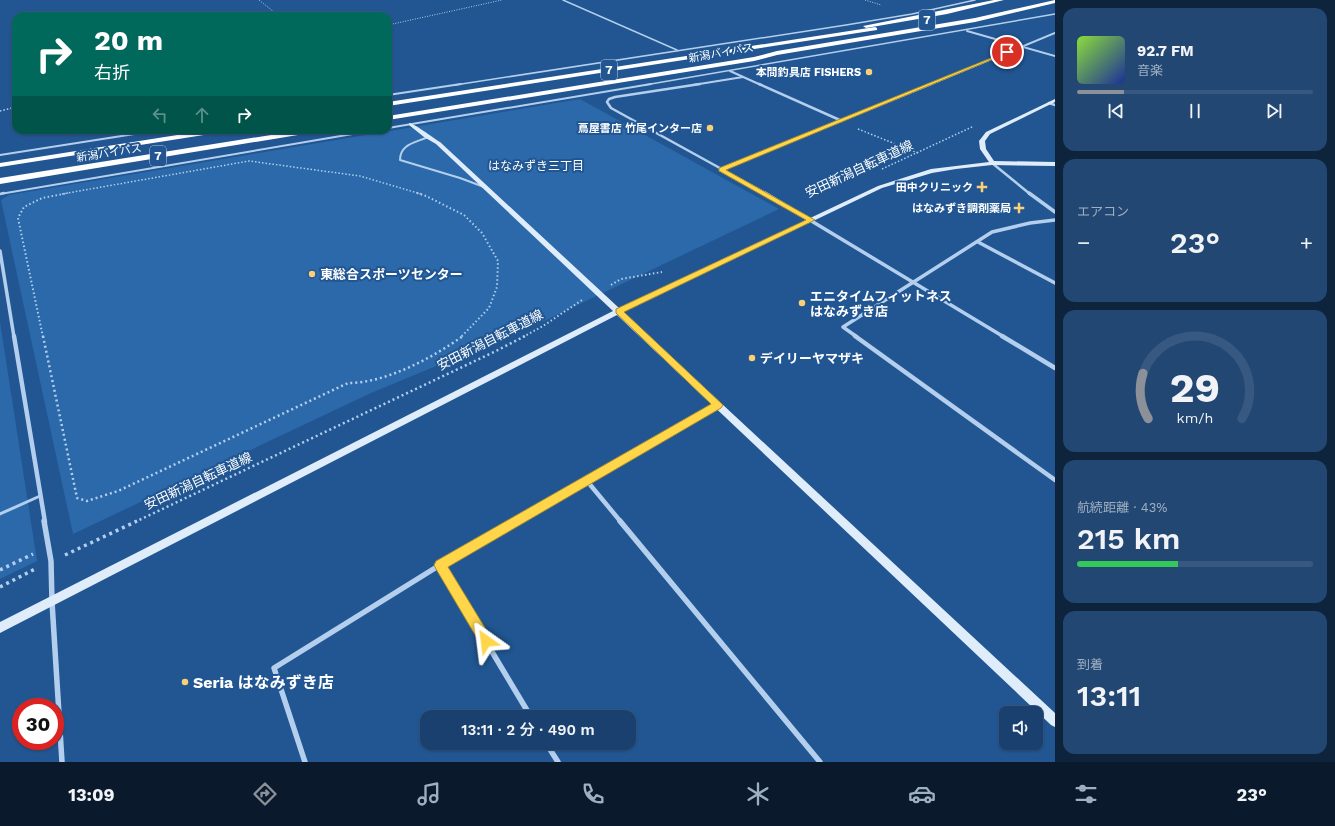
<!DOCTYPE html>
<html lang="ja">
<head>
<meta charset="utf-8">
<style>
	:root { --surface:#19406e; --page:#224773; --text:#f1f3f6; --muted:#9fafc2; --line:#375981; --accent:#8c9099 }
	body { margin:0; font-family:"Work Sans","Noto Sans JP",sans-serif; background:var(--page); color:var(--text); height:100vh; display:flex; flex-direction:column; font-size:15px; white-space:nowrap }
	* { box-sizing:border-box; margin:0 }
	p { font-size:13px; color:var(--muted) }
	.icon { flex:none; width:22px; height:22px; fill:none; stroke:currentColor; stroke-width:2; stroke-linecap:round; stroke-linejoin:round }
	.map { position:relative; flex:1; overflow:hidden }
	.drawer { display:flex; flex-direction:column; gap:8px; padding:8px; background:#0e233c; width:280px }
	.drawer>* { flex:none }
	.hud { position:absolute; left:12px; top:12px; width:380px; height:122px; border-radius:12px; box-shadow:0 1px 3px #0004,0 0 0 1px var(--line); background:#00695c; color:#fff; overflow:hidden }
	.fabs { position:absolute; left:999px; top:706px; display:grid; gap:8px }
	.fabs a { display:grid; place-items:center; width:44px; height:44px; border-radius:8px; background:var(--surface); box-shadow:0 1px 3px #0004,0 0 0 1px var(--line); font-size:20px }
	.speed { position:absolute; left:12px; top:698px; display:flex; gap:8px; font-size:20px; font-weight:700; text-align:center }
	.speed>* { display:grid; place-content:center; width:52px; height:52px; border-radius:50%; background:var(--surface); box-shadow:0 1px 3px #0004,0 0 0 1px var(--line); line-height:1 }
	.speed .limit { border:6px solid #d22; background:#fff; color:#111 }
	.pin { position:absolute; display:grid; place-items:center; width:34px; height:34px; color:#fff; margin:-17px; border:2px solid #fff; border-radius:50%; box-shadow:0 1px 4px #0007 }
	.me { position:absolute; width:44px; margin:-22px; rotate:329deg; stroke-linejoin:round; filter:drop-shadow(0 0 3px #0008) }
	.turn { display:flex; align-items:center; gap:14px; height:84px; padding:0 16px; font-size:18px }
	.turn .icon { width:52px; height:52px; stroke-width:2.5 }
	.turn b { display:block; font-size:28px; line-height:34px }
	.lanes { display:flex; align-items:center; height:38px; padding:0 16px; background:#0003; justify-content:center; gap:20px; direction:ltr }
	.lanes .off { opacity:.35 }
	.big { font-size:30px; font-weight:600; line-height:1.1 }
	.drawer .widget { flex:1; display:flex; flex-direction:column; justify-content:center; gap:6px; min-width:0; padding:0 14px; border-radius:12px; background:var(--page) }
	.drawer .dial { align-items:center; gap:0 }
	.dial svg { height:104px; overflow:visible; fill:none; stroke:var(--line); stroke-width:7; stroke-linecap:round; text-anchor:middle }
	.dial text { fill:var(--text); stroke:none }
	.song { display:flex; align-items:center; gap:12px }
	.cover { width:48px; height:48px; border-radius:6px; background:linear-gradient(135deg,hsl(90 70% 55%),hsl(230 70% 35%)) }
	.played { height:4px; border-radius:2px; background:linear-gradient(90deg,var(--accent) 20%,var(--line) 20%) }
	.keys { display:flex; justify-content:space-around; direction:ltr }
	.heat { display:flex; justify-content:space-between; align-items:center; font-size:22px; direction:ltr }
	.charge { height:6px; border-radius:3px; background:linear-gradient(90deg,#34c759 43%,var(--line) 0) }
	.trip { position:absolute; left:420px; top:710px; width:216px; height:40px; border-radius:12px; background:var(--surface); box-shadow:0 1px 3px #0004,0 0 0 1px var(--line); font-weight:600; line-height:40px; text-align:center }
	.menu { display:flex; height:64px; justify-content:space-around; align-items:center; background:#0a1a2c; color:var(--muted) }
	.menu .icon { width:28px; height:28px }
	.menu .current { color:var(--accent) }
	.menu b { font-size:18px; color:var(--text) }
	main { display:flex; flex:1; min-height:0 }
	.map>svg:first-child { display:block }
</style>
</head>
<body>
<main>
<div class="map">
<svg width="1055" height="762" viewBox="0 0 1055 762">
	<rect width="100%" height="100%" fill="#215692"/>
	<g fill="#2b69aa">
		<polygon points="580,99 779,209 540,323 371,393 73,534 1,200 9,195"/>
		<polygon points="0,322 37,561 0,579"/>
	</g>
	<g fill="none" stroke-linecap="round" stroke-linejoin="round">
		<g stroke="#b3cfed" stroke-width="1" stroke-dasharray="1 1.5" stroke-linecap="butt">
			<polyline points="259,0 279,16"/>
			<polyline points="865,0 881,5"/>
			<polyline points="388,25 502,0"/>
		</g>
		<g stroke="#b3cfed" stroke-width="1.5" stroke-dasharray="1.5 2" stroke-linecap="butt">
			<polyline points="0,111 16,107"/>
			<polyline points="858,129 918,153"/>
			<polyline points="882,169 974,126"/>
			<polyline points="62,194 249,161 360,176 421,194"/>
		</g>
		<g stroke="#b3cfed" stroke-width="2" stroke-dasharray="1.5 2.5" stroke-linecap="butt">
			<polyline points="417,193 426,196 464,215 482,233 498,261 497,287 489,308 461,337"/>
			<polyline points="611,285 621,279 662,272"/>
			<polyline points="43,337 18,218 24,207 42,198 68,193"/>
			<polyline points="523,337 543,326 582,300"/>
		</g>
		<g stroke="#b3cfed" stroke-width="2.5" stroke-dasharray="2 3" stroke-linecap="butt">
			<path d="M43 336 77 498 87 501 118 491 348 383C386 383 432 358 463 336"/>
			<polyline points="135,522 496,351 525,336"/>
		</g>
		<g stroke="#b3cfed" stroke-width="3.5" stroke-dasharray="3 4" stroke-linecap="butt">
			<polyline points="65,555 137,521"/>
			<polyline points="0,570 33,554"/>
			<polyline points="0,587 35,569"/>
		</g>
		<g stroke="#b3cfed" stroke-width="1.5">
			<polyline points="563,0 677,50"/>
			<polyline points="455,85 846,25 912,14 975,0"/>
			<polyline points="645,85 1055,14"/>
		</g>
		<g stroke="#b3cfed" stroke-width="2">
			<polyline points="388,95 461,84"/>
			<polyline points="388,128 651,84"/>
			<path d="M428 137C415 143 400 144 400 160L460 178 484 187"/>
			<polyline points="0,155 160,130"/>
			<polyline points="0,194 376,130"/>
		</g>
		<polyline stroke="#b3cfed" stroke-width="2.5" points="0,194 4,193"/>
		<polyline stroke="#b3cfed" stroke-width="3" points="0,514 40,496"/>
		<g stroke="#b3cfed" stroke-width="2">
			<polyline points="967,31 1055,56"/>
			<polyline points="730,71 761,85"/>
			<polyline points="693,85 743,77"/>
			<polyline points="929,85 1055,33"/>
		</g>
		<g stroke="#b3cfed" stroke-width="2.5">
			<polyline points="700,84 615,97 609,99 607,102 611,108 767,194"/>
			<polyline points="759,84 842,121"/>
			<polyline points="1049,103 1055,105"/>
			<polyline points="992,163 1030,194"/>
			<polyline points="721,170 931,84"/>
		</g>
		<g stroke="#b3cfed" stroke-width="3.5">
			<polyline points="765,193 1004,337"/>
			<polyline points="1029,193 1055,212"/>
			<polyline points="978,242 1055,283"/>
			<polyline points="0,251 14,337"/>
			<polyline points="857,337 843,327 992,232 1030,223 1055,220"/>
		</g>
		<g stroke="#b3cfed" stroke-width="4.5">
			<polyline points="14,336 45,522"/>
			<polyline points="855,336 1055,480"/>
			<polyline points="1002,336 1055,368"/>
			<polyline points="587,481 621,522"/>
			<polyline points="515,522 718,405"/>
		</g>
		<g stroke="#b3cfed" stroke-width="5.5">
			<polyline points="44,521 51,561 52,602 62,762"/>
			<polyline points="517,521 440,565 531,717"/>
			<polyline points="620,521 820,762"/>
			<polyline points="546,743 558,762"/>
			<polyline points="305,762 274,668 440,565"/>
		</g>
		<path fill="#dfecfa" fill-rule="evenodd" d="M1055 99V102L990 134 985 141 986 149 994 161 1055 162V166L992 165 956 169 932 173 882 188 623 312 1055 713V727L1051 725 617 315 0 633V622L613 311 436 144 424 137 409 125V123C414 123 433 138 440 142L619 308 878 186 931 169 989 162 980 149 979 141 986 132Z"/>
		<g fill="#fff" fill-rule="evenodd">
			<polygon points="994,0 1004,0 947,14 866,28 863,26"/>
			<polygon points="1055,0 1055,3 975,22 777,55 754,61 388,120 388,116 754,57 777,51 975,18"/>
			<polygon points="875,27 877,28 877,30 388,106 388,102"/>
			<polygon points="209,130 227,130 223,132 0,167 0,163"/>
			<polygon points="302,130 320,130 316,132 0,184 0,178"/>
		</g>
	</g>
	<polygon fill="#ffd54a" stroke="#a68a30" points="1006,52 1010,52 726,170 815,220 624,312 723,405 721,408 448,567 490,636 492,641 490,645 486,647 481,645 436,569 434,565 436,561 711,404 616,313 616,309 806,220 719,171 719,168"/>
	<g fill="#facf75" stroke="#215692" stroke-width="1.5">
		<circle cx="869" cy="72" r="4"/>
		<circle cx="710" cy="128" r="4"/>
		<path d="M980 181h4v4h4v4h-4v4h-4v-4h-4v-4h4z"/>
		<path d="M1017 202h4v4h4v4h-4v4h-4v-4h-4v-4h4z"/>
		<circle cx="312" cy="274" r="4"/>
		<circle cx="802" cy="303" r="4"/>
		<circle cx="752" cy="358" r="4"/>
		<circle cx="185" cy="682" r="4"/>
	</g>
	<g text-anchor="middle" dominant-baseline="central" stroke-width="4" stroke-linejoin="round" paint-order="stroke">
		<g font-size="11" fill="#fff" stroke="#215692">
			<text transform="translate(721 53) rotate(-10)">新潟バイパス</text>
			<text transform="translate(109 153) rotate(-9)">新潟バイパス</text>
		</g>
		<g font-size="11" font-weight="bold" fill="#fff" stroke="#215692" text-anchor="end">
			<text x="861" y="72">本間釣具店 FISHERS</text>
			<text x="702" y="128">蔦屋書店 竹尾インター店</text>
			<text x="973" y="187">田中クリニック</text>
			<text x="1011" y="208">はなみずき調剤薬局</text>
		</g>
		<g fill="#215692" stroke="#bcccde" stroke-width="1">
			<rect x="919" y="10" width="16" height="20" rx="3"/>
			<rect x="601" y="60" width="16" height="20" rx="3"/>
			<rect x="150" y="146" width="16" height="20" rx="3"/>
		</g>
		<g font-size="12" font-weight="bold" fill="#fff">
			<text x="927" y="20">7</text>
			<text x="609" y="70">7</text>
			<text x="158" y="156">7</text>
		</g>
		<g font-size="12" fill="#fff" stroke="#215692">
			<text x="536" y="166">はなみずき三丁目</text>
		</g>
		<g font-size="13" fill="#fff" stroke="#215692">
			<text transform="translate(859 169) rotate(-25)">安田新潟自転車道線</text>
			<text transform="translate(490 340) rotate(-27)">安田新潟自転車道線</text>
			<text transform="translate(198 481) rotate(-25)">安田新潟自転車道線</text>
		</g>
		<g font-size="13" font-weight="bold" fill="#fff" stroke="#215692" text-anchor="start">
			<text x="320" y="274">東総合スポーツセンター</text>
			<text x="810" y="296">エニタイムフィットネス<tspan x="810" dy="15">はなみずき店</tspan></text>
			<text x="760" y="358">デイリーヤマザキ</text>
		</g>
		<g font-size="16" font-weight="bold" fill="#fff" stroke="#215692" text-anchor="start">
			<text x="193" y="682">Seria はなみずき店</text>
		</g>
	</g>
</svg>
<div class="fabs">
<a><svg class="icon" aria-label="sound" viewBox="0 0 24 24"><path d="M4 9h4l5-4v14l-5-4H4zM17 9q2 3 0 6"/></svg></a>
</div>
<div class="speed"><div class="limit">30</div></div>
<div class="pin" style="left:1007px;top:52px;background:#d93025"><svg class="icon" aria-label="arrive" viewBox="0 0 24 24"><path d="M6 21V4h12l-3 4 3 4H6"/></svg></div>
<svg class="me" style="left:486px;top:641px" viewBox="-20 -20 40 40"><path d="M0-17L14 15 0 8-14 15z" fill="#ffd54a" stroke="#fff" stroke-width="4"/></svg>
<div class="trip">13:11 · 2 分 · 490 m</div>
<div class="hud">
<div class="turn"><svg class="icon" aria-label="right" viewBox="0 0 24 24"><path d="M7 20v-9h11M14 6l5 5-5 5"/></svg><div><b>20 m</b>右折</div></div>
<div class="lanes"><svg class="icon off" aria-label="left" viewBox="0 0 24 24"><path d="M17 20v-9H6M10 6l-5 5 5 5"/></svg><svg class="icon off" aria-label="ahead" viewBox="0 0 24 24"><path d="M12 20V5M6 11l6-6 6 6"/></svg><svg class="icon" aria-label="right" viewBox="0 0 24 24"><path d="M7 20v-9h11M14 6l5 5-5 5"/></svg></div>
</div>
</div>
<section class="drawer">
<div class="widget">
<div class="song"><i class="cover"></i><div><b>92.7 FM</b><p>音楽</p></div></div>
<div class="played"></div>
<div class="keys"><svg class="icon" aria-label="previous" viewBox="0 0 24 24"><path d="M18 5L8 12l10 7zM5 5v14"/></svg><svg class="icon" aria-label="pause" viewBox="0 0 24 24"><path d="M8 5v14M16 5v14"/></svg><svg class="icon" aria-label="next" viewBox="0 0 24 24"><path d="M6 5l10 7-10 7zM19 5v14"/></svg></div>
</div>
<div class="widget"><p>エアコン</p>
<div class="heat"><a>−</a><b class="big">23°</b><a>+</a></div>
</div>
<div class="widget dial"><svg viewBox="0 0 100 80">
<path d="M14 69A42 42 0 1 1 86 69"/>
<path d="M14 69A42 42 0 0 1 10 34" stroke="#8c9099"/>
<text x="50" y="56" font-size="32" font-weight="700">29</text>
<text x="50" y="72" font-size="11">km/h</text>
</svg></div>
<div class="widget"><p>航続距離 · 43%</p><b class="big">215 km</b><div class="charge"></div></div>
<div class="widget"><p>到着</p><b class="big">13:11</b></div>
</section>
</main>
<nav class="menu">
<b>13:09</b>
<svg class="icon current" aria-label="directions" viewBox="0 0 24 24"><path d="M12 3l9 9-9 9-9-9zM9 14v-3h6M13 9l2 2-2 2"/></svg>
<svg class="icon" aria-label="music" viewBox="0 0 24 24"><path d="M9 18V5l10-2v13"/><circle cx="6" cy="18" r="3"/><circle cx="16" cy="16" r="3"/></svg>
<svg class="icon" aria-label="phone" viewBox="0 0 24 24"><path d="M5 4h4l2 5-3 2q2 4 5 5l2-3 5 2v4C11 20 4 13 5 4z"/></svg>
<svg class="icon" aria-label="climate" viewBox="0 0 24 24"><path d="M12 3v18M4 7l16 10M4 17L20 7"/></svg>
<svg class="icon" aria-label="car" viewBox="0 0 24 24"><path d="M5 17H2v-5l4-1 3-4h7l3 4 3 1v5h-3M9 17h6M6 11h13"/><circle cx="7" cy="17" r="2"/><circle cx="17" cy="17" r="2"/></svg>
<svg class="icon" aria-label="filters" viewBox="0 0 24 24"><path d="M4 7h16M4 17h16"/><circle cx="9" cy="7" r="2"/><circle cx="15" cy="17" r="2"/></svg>
<b>23°</b>
</nav>
</body>
</html>
